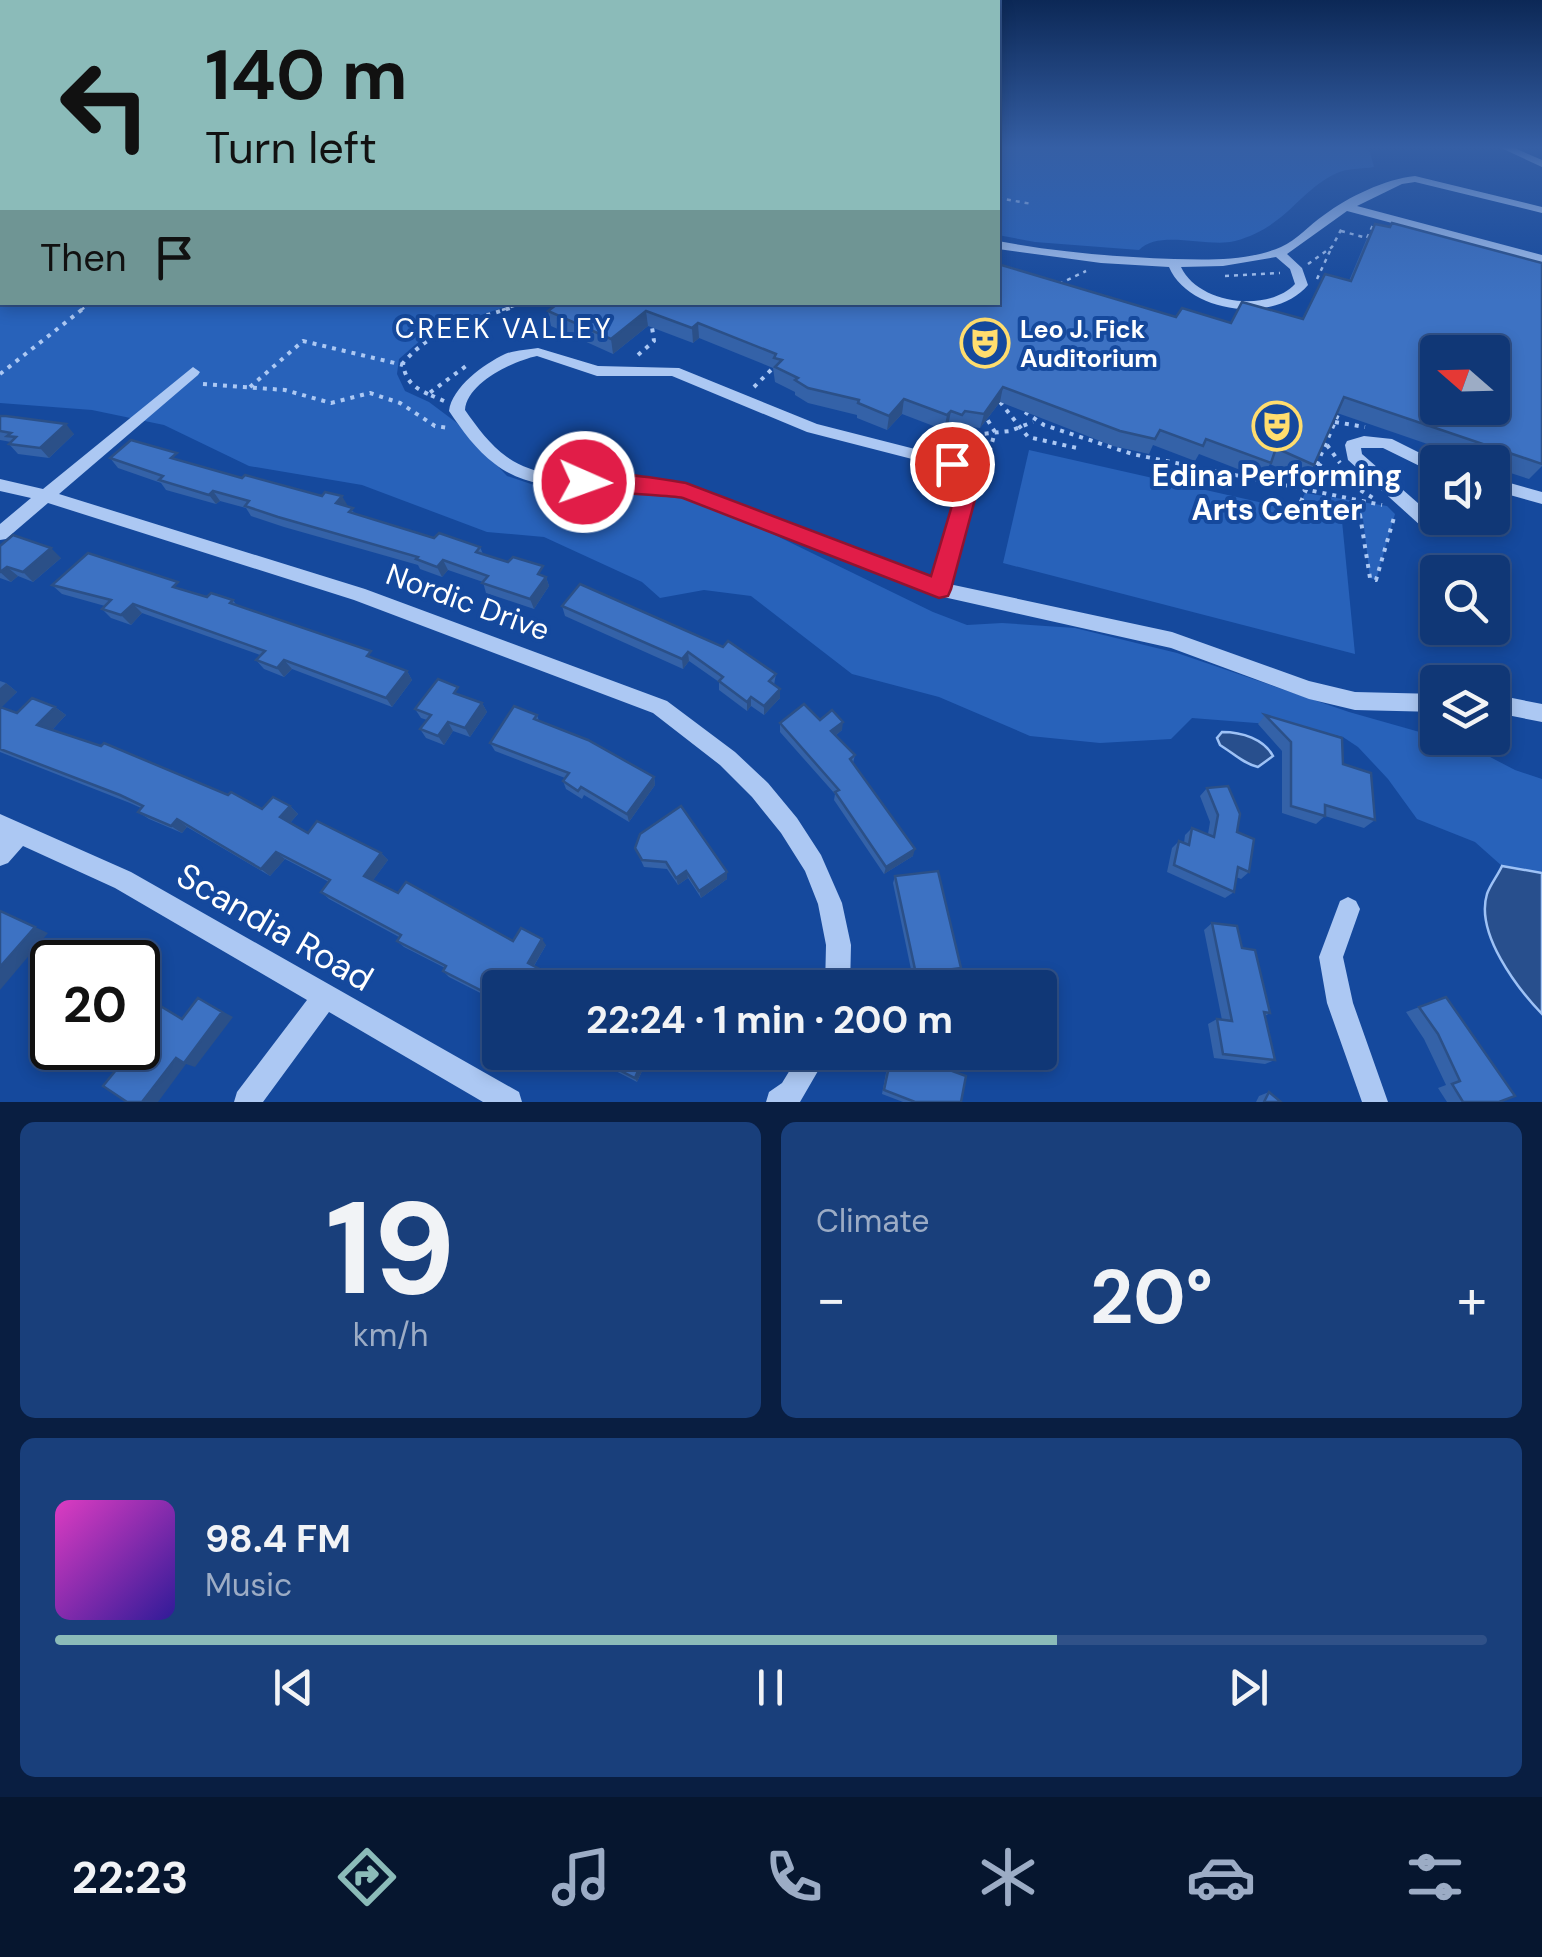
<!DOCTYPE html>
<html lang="en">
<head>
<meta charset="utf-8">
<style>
	:root { --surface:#103776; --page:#193f7b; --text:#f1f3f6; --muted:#9cacc5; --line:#305188; --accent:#8bbbb9 }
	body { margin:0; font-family:"DM Sans",sans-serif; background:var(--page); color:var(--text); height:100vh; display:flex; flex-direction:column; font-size:38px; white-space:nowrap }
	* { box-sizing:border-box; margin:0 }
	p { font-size:32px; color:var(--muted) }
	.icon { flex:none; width:55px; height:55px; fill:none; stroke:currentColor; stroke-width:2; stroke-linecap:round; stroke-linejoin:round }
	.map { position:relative; height:1102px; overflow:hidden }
	.details { display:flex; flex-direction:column; gap:20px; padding:20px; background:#091e41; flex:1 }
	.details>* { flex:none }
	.top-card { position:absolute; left:0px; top:0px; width:1000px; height:305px; box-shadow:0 5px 15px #0003,0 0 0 2px var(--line); background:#8bbbb9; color:#111; overflow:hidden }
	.needle { width:65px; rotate:290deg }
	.buttons { position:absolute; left:1420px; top:335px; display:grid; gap:20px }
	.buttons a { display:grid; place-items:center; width:90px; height:90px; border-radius:10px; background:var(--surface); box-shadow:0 5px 15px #0003,0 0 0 2px var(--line); font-size:50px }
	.speed { position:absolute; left:30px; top:940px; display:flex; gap:20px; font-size:50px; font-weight:700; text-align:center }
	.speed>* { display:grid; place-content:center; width:130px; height:130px; border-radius:50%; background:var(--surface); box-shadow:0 5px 15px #0003,0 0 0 2px var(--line); line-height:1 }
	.speed .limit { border:5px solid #111; border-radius:15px; background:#fff; color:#111 }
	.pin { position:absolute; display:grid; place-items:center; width:85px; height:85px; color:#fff; margin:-42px; border:5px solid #fff; border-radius:50%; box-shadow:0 2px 10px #0007 }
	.me { position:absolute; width:110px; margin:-55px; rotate:92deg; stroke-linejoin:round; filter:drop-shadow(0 0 8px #0008) }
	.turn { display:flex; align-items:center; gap:35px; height:210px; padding:0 40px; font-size:45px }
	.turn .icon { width:130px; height:130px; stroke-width:2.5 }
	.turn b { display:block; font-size:70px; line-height:85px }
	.then { display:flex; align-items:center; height:95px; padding:0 40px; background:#0003; gap:20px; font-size:38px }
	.big { font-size:75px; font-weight:700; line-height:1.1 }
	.details .widget { flex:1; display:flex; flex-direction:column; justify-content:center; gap:15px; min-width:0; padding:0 35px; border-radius:15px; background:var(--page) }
	.details .dial { align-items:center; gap:0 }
	.dial b { font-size:130px; line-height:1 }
	.song { display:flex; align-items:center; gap:30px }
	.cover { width:120px; height:120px; border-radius:15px; background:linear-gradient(135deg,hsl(310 70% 55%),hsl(250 70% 35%)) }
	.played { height:10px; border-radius:5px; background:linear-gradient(90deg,var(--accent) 70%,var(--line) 70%) }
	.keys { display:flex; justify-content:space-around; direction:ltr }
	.heat { display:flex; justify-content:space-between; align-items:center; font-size:55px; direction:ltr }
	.details .tiles { flex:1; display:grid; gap:20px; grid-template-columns:1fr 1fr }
	.widget:last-child { grid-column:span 2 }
	.trip { position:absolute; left:482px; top:970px; width:575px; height:100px; border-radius:10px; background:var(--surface); box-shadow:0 5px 15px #0003,0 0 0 2px var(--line); font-weight:700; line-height:100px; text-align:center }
	.dock { display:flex; height:160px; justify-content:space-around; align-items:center; background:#06162f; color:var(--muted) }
	.dock .icon { width:70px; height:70px }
	.dock .active { color:var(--accent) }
	.dock b { font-size:45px; color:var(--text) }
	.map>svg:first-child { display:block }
</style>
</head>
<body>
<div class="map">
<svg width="1542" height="1102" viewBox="0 0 1542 1102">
	<rect width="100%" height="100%" fill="#15499d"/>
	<g fill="#2862ba">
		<polygon points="0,147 2,302 517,303 430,332 399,359 397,374 405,391 429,402 457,423 507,476 540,487 636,489 680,496 738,517 933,612 967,625 1002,623 1075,628 1177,653 1349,712 1469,746 1515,770 1542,779 1542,873 1502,866 1475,842 1417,819 1388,779 1358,747 1343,737 1295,726 1192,718 1171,739 1100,743 1030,736 939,697 852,674 751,596 704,590 660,598 642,582 544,537 487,532 362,485 249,466 164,425 92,410 0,403"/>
		<path d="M998 147H1363L1370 152 1374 167C1363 169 1347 168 1337 173 1298 191 1287 227 1235 241 1208 248 1159 229 1139 250L1035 242 998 235Z"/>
		<polygon points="1029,450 1342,521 1355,654 1003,563"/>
		<polygon points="1305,493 1387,506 1395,514 1376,580 1370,578 1363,519 1301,502"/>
	</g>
	<g fill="#284f8d" stroke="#9ec2f6" stroke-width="2.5">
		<path d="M1222 732C1242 732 1264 739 1273 756L1258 767C1244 764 1233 753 1220 745L1217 738Z"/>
		<path d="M1502 866 1542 873V1014C1517 988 1475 933 1487 894 1490 885 1498 875 1502 866Z"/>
	</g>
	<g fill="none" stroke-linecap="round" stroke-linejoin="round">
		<g stroke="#acc8f3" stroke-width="2.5" stroke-dasharray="4 5" stroke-linecap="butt">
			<polyline points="998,198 1032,204"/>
			<polyline points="1341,231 1367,238 1373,225"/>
			<polyline points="1308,264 1332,247 1342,228"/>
			<polyline points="1225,276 1280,273"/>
			<polyline points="1317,279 1330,251"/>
			<polyline points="1059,284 1086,271"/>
			<polyline points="81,310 92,302"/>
			<polyline points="502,310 526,302"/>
		</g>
		<g stroke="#acc8f3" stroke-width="4" stroke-dasharray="4 6" stroke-linecap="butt">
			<polyline points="638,355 654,341 652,327"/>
			<polyline points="0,374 84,308"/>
			<polyline points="203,384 285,390 331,403 370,393 400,403 435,426 449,428"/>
			<polyline points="250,387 303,341 403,365"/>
			<polyline points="754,387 773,368"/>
			<path d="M428 394C413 387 405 380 403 363 432 329 469 321 510 308"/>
			<polyline points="444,401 428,394 466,366"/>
			<polyline points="1000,402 1028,437 1077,448"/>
			<polyline points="1025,412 1044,425 1132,454 1382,505"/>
			<polyline points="1335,422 1365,427"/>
			<polyline points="925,440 1010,431 1033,422"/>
			<polyline points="1327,445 1340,463"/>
			<polyline points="952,448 965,427"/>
			<polyline points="975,463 988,457 995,432 987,419"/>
			<polyline points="1318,464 1373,498"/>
			<polyline points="1301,502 1360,515 1370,578 1376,580 1395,514"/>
			<polyline points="1297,511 1340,410"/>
		</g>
		<g fill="#acc8f3" fill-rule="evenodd">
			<polygon points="1499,147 1512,147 1542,160 1542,167"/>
			<path d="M1415 176 1542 207V213L1415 182 1402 184 1357 206 1542 255V263L1347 211 1287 254 1302 268 1308 285C1276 324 1189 314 1169 267L1101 263 998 249V241C1057 252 1115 257 1174 259 1209 260 1248 261 1281 247 1297 240 1309 225 1324 215 1348 197 1385 179 1415 176ZM1276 257 1290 269 1295 284C1268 313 1198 304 1181 267L1223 266Z"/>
			<path d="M538 348 598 366 679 368 817 424 958 460 974 474 975 491 949 584 1172 632 1309 681 1355 692 1438 694V712L1355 710 1309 699 1171 648 939 596 683 496C671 494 658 491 645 490 596 485 536 496 495 464 476 450 462 430 449 411 452 387 484 364 505 354 515 350 528 350 538 348ZM537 356 597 376H672L807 432 947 468 958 476 959 491 933 579 686 485C673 483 660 479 647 478 601 474 547 485 507 457 490 445 477 427 465 410 467 383 513 361 537 356Z"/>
			<polygon points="193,367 200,372 198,375 59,494 365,589 667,701 735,752 768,783 797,818 821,855 842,903 851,945 850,988 825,988 826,945 818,904 805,871 781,833 752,797 720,765 653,713 354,600 48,503 6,539 0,540 0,524 31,498 0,491 0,479 43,489"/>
			<polygon points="1364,436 1392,439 1438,462 1438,475 1383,448 1361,448 1362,454 1443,525 1446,530 1443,535 1431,535 1348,460 1345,445 1347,441"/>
			<polygon points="1492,478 1542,492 1542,504 1492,490"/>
			<polygon points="1492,694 1542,704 1542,722 1492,712"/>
			<polygon points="0,814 131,872 519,1092 522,1102 483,1102 329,1012 263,1102 234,1102 237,1092 307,1000 115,888 23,846 8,863 0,866"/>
			<polygon points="1348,897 1356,901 1360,909 1343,957 1353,1003 1388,1102 1362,1102 1327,1003 1319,957 1340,901"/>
			<polygon points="801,1052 829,1052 800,1102 766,1102 769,1092 782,1083"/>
		</g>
	</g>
	<g fill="#3462a8">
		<polygon points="1375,224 1542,263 1542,466 1529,479 1492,467 1492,462 1480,462 1337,413 1314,465 1304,480 1270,464 1261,478 1199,454 1195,461 1153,445 1149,454 1113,446 1000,402 980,428 962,426 959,430 948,426 944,430 902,414 887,430 857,418 857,415 808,403 795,395 795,392 775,382 773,368 699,338 693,343 648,326 613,354 551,326 548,311 561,302 1176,317 1231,323 1302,319 1325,274 1349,281 1367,238"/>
		<polygon points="0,416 74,434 49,458 18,454 9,444 11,442 0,440"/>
		<polygon points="110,458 182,461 347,506 356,514 434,538 480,547 483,554 546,577 549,586 534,609 486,593 483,582 448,570 442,577 420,569 418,565 284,527 251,516 246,508 220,501 216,504 166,490 161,483 118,468"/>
		<polygon points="0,546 61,558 33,582 18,576 11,582 0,578"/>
		<polygon points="52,585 184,590 207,597 233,600 237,606 407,671 412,680 392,707 292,669 284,677 264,669 256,660 260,655 142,613 131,625 111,618 102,609 105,606 62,594"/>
		<polygon points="562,606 776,674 774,685 780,698 764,715 751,706 747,711 719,690 719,682 689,661 683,669 565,616"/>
		<polygon points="0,681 6,683 17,692 1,707 17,713 55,707 66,715 52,730 262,809 290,806 298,814 290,823 308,833 381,853 388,860 373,880 398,893 513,941 546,945 534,966 565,982 600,988 500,988 500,1003 449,977 443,971 445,968 404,947 397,941 399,937 329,899 321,892 329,882 285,859 270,876 187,827 182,833 149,819 138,812 141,808 130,803 0,752"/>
		<polygon points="463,696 482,703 487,712 470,737 453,731 444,745 426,738 420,729 427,720 421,718 415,709"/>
		<polygon points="537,715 539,721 654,777 655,785 629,822 584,795 582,799 566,789 563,781 565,778 495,751 490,743"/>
		<polygon points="1265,715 1343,764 1375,820 1364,828 1325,816 1316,824 1282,813 1282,751 1258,724"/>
		<polygon points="820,720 842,730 835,736 855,755 853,763 913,856 884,874 834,800 835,794 780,732 780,723"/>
		<polygon points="1207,788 1237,832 1249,872 1241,879 1236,877 1234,892 1225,898 1167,872 1172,848 1179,841 1184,843 1185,835 1192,828 1208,834 1210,822 1200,796"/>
		<polygon points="635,848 727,872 727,879 701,898 688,878 678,885 667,869 644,867"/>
		<polygon points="895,876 961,968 957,974 913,979 893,883"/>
		<polygon points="1212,923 1242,948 1270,1013 1265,1016 1275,1060 1265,1064 1214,1058 1208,1024 1217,1019 1222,1020 1204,930"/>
		<polygon points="1446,997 1499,1102 1447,1102 1438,1088 1446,1085 1424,1039 1406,1012"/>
		<polygon points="596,1052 651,1052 637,1082 602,1064 599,1060 601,1055"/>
		<polygon points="890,1052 943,1052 941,1067 961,1102 903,1102 882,1094"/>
		<polygon points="1269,1092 1281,1102 1256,1102 1259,1096"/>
	</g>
	<g fill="#2b5088">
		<polygon points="646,311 648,326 613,354 611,339"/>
		<polygon points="698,323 699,338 693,343 692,328"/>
		<polygon points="1003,387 1000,402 980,428 984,414"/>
		<polygon points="904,399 902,414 887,430 889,416"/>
		<polygon points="951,411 948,426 944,430 947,415"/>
		<polygon points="66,424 74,434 49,458 40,448"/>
		<polygon points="213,491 220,501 216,504 209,495"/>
		<polygon points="342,496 348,506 336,503"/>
		<polygon points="51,548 61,558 33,582 23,572"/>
		<polygon points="443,560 448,570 442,577 437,567"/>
		<polygon points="7,567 18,576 11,582 0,572"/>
		<polygon points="546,577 549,586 534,609 530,599"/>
		<polygon points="133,604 142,613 131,625 121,615"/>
		<polygon points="688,652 689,661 683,669 682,659"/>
		<polygon points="284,660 292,669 284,677 277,668"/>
		<polygon points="407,671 412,680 392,707 386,698"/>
		<polygon points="6,683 17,692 0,709 0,688"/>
		<polygon points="780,689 780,698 764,715 764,706"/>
		<polygon points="751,697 751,706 747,711 747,702"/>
		<polygon points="482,703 487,712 470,737 465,728"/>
		<polygon points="55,707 66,715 49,733 37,725"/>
		<polygon points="448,722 453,731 444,745 438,736"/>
		<polygon points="843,722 842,730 830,740 831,731"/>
		<polygon points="654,777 655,785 629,822 627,814"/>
		<polygon points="290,806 298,814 288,825 280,817"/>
		<polygon points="177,819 187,827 182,833 171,826"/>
		<polygon points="915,849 913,856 884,874 886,867"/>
		<polygon points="276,852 285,859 270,876 261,869"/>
		<polygon points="381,853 388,860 371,883 364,876"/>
		<polygon points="686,871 688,878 678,885 676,878"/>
		<polygon points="727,872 727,879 701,898 699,891"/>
		<polygon points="35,927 48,933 0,990 0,967"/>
		<polygon points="542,939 546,945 532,969 528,963"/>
		<polygon points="198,998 233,1017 195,1067 186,1064 158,1102 142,1102"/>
		<polygon points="646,1052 651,1052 637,1082 635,1078"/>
	</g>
	<g fill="#3d72c3" stroke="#2b5088" stroke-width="2.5" fill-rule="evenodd">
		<path d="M1392 223 1542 263V464L1344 397 1314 465 1276 448 1271 463 1206 439 1203 446 1160 430 1155 439 1120 431 1003 387 984 414 965 411 962 415 951 411 947 415 904 399 889 416 858 403 859 400 808 388 795 380 798 378 775 367 782 360 774 358 776 354 698 323 692 328 646 311 611 339 548 311 560 302H998V264L1176 317 1182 308 1231 323 1242 302 1303 319 1325 274 1351 281 1375 224 1390 227ZM1438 352H1492V408H1438Z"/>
		<polygon points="0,416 6,416 66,424 40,448 9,444 16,437 7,436 11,433 0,431"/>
		<polygon points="131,440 177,453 171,458 242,478 245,475 322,496 325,492 342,496 336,503 353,508 349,512 434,538 439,533 480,547 476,552 508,562 513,557 543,566 538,574 546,577 530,599 482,583 488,576 443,560 437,567 416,559 418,557 278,517 245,506 249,501 213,491 209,495 159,480 163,476 110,458"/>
		<polygon points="13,535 51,548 23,572 7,567 0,572 0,546"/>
		<polygon points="88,553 178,582 173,587 207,597 211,593 233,600 230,603 371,651 367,656 407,671 386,698 284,660 277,668 256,660 265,651 133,604 121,615 102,609 111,600 52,585"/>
		<polygon points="580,584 723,647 728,641 776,674 769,681 780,689 764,706 751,697 747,702 719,681 723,677 688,652 682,659 562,606"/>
		<polygon points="438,679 458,687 454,693 482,703 465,728 448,722 438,736 420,729 431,715 415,709"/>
		<polygon points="32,698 55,707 37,725 101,746 104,743 228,795 231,792 262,809 273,797 290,806 280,817 308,833 317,821 381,853 364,876 398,893 406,882 513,941 521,928 542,939 528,963 565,982 570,973 600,988 500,988 500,1000 443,971 446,966 397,941 401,935 321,892 330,880 276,852 261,869 177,819 171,826 138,812 143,806 120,795 0,749 0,707 17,713"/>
		<polygon points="804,704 820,720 832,710 843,722 831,731 855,755 850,759 915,849 886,867 835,792 839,790 780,723"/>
		<polygon points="514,706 537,715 534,719 588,740 654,777 627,814 581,787 578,791 563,781 569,773 490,743"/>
		<polygon points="1265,715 1342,738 1343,764 1371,773 1375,820 1325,805 1325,816 1291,806 1291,742"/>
		<polygon points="1228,786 1240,814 1237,832 1254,839 1249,872 1238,867 1234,892 1174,865 1179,841 1189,845 1192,828 1214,837 1218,815 1207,788"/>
		<polygon points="681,806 727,872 699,891 686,871 676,878 666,862 642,860 635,848 640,834"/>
		<polygon points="938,871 961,968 916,974 895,876"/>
		<polygon points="0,911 35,927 0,967"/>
		<polygon points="1212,923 1237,926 1242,948 1255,950 1270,1013 1264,1012 1275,1060 1223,1054 1217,1019 1232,1021"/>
		<polygon points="1446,997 1515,1096 1499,1102 1463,1102 1452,1084 1460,1081 1438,1034 1419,1007"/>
		<polygon points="198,998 222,1012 184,1063 176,1058 142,1102 127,1102 103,1086 134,1048 138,1048 138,1043 141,1039 138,1037 138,1020 152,1001 182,1019"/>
		<polygon points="600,1052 646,1052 635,1078 599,1060 602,1053"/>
		<polygon points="892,1052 943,1052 941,1067 966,1076 961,1102 915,1102 884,1090"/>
		<polygon points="1269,1092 1281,1102 1264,1102"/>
	</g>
	<linearGradient id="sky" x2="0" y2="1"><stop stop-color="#0c2856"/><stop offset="0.49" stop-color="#355fa5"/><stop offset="1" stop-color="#355fa5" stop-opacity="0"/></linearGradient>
	<rect width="1542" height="301" fill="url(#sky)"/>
	<path fill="#e11d48" stroke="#92132f" stroke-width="2.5" d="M952 456 973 469 977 492 951 589 948 596 939 598 683 498C661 494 583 494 573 482 588 465 663 479 686 483L931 576 956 492 955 477 942 464Z"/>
	<defs>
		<g id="theatre-ring" transform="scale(2.5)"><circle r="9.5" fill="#15499d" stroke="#ffdd6e" stroke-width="1.5"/><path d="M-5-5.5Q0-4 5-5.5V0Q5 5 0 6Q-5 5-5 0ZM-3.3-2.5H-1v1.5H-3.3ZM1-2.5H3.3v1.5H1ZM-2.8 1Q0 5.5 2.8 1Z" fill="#ffdd6e"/></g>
	</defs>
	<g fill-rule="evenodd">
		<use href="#theatre-ring" x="985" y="343"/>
		<use href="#theatre-ring" x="1277" y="426"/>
	</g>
	<g text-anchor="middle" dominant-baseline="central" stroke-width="8" stroke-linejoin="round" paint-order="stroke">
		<g font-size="25" font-weight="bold" fill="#fff" stroke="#15499d" text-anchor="start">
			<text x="1020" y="329">Leo J. Fick<tspan x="1020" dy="29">Auditorium</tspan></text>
		</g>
		<g font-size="28" letter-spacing="2.5" fill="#fff" stroke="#15499d">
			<text x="504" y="328">CREEK VALLEY</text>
		</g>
		<g font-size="30" font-weight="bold" fill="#fff" stroke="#15499d">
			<text x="1277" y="475">Edina Performing<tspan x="1277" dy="34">Arts Center</tspan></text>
		</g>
		<g font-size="30" fill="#fff" stroke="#15499d">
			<text transform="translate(468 602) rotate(20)">Nordic Drive</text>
		</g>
		<g font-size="35" fill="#fff" stroke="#15499d">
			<text transform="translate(275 927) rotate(30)">Scandia Road</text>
		</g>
	</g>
</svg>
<div class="buttons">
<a><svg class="needle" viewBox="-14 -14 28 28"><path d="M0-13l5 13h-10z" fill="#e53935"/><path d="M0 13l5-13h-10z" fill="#9cacc5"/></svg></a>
<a><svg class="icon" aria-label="sound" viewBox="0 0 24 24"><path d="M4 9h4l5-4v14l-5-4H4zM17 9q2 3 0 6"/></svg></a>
<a><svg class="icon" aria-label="search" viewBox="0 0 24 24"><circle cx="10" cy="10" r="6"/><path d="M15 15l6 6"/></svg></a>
<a><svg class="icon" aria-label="layers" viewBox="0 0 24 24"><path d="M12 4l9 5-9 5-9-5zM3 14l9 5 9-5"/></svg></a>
</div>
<div class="speed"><div class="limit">20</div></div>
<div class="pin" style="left:952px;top:464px;background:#d93025"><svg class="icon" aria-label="arrive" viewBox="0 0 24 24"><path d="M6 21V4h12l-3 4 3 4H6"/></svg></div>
<svg class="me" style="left:584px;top:482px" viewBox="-20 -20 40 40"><circle r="17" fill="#e11d48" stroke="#fff" stroke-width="3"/><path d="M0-11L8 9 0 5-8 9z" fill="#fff"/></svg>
<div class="trip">22:24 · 1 min · 200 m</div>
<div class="top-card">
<div class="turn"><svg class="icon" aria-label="left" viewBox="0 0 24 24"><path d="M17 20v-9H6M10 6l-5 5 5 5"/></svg><div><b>140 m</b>Turn left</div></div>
<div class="then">Then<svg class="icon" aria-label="arrive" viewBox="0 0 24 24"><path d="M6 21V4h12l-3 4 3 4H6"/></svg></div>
</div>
</div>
<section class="details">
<div class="tiles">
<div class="widget dial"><b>19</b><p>km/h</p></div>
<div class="widget"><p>Climate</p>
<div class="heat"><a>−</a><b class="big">20°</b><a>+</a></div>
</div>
<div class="widget">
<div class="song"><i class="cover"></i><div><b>98.4 FM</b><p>Music</p></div></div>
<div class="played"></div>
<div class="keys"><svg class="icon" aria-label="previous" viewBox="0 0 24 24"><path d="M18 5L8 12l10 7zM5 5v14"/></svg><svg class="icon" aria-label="pause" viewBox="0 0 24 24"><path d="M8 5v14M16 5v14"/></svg><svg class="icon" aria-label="next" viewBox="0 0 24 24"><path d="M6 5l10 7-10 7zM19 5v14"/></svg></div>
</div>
</div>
</section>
<nav class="dock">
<b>22:23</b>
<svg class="icon active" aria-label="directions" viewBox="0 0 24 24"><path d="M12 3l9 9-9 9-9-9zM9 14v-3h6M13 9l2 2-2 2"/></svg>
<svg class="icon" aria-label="music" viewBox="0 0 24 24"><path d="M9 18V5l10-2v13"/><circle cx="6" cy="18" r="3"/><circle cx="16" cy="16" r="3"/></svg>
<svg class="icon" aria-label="phone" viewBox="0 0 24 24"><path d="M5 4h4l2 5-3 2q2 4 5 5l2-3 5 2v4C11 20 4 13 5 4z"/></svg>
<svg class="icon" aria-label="climate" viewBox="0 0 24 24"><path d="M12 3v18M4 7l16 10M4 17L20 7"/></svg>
<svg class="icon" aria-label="car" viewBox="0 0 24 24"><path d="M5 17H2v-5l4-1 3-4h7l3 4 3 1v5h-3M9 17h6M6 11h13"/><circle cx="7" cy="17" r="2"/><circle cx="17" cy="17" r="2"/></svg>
<svg class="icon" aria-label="filters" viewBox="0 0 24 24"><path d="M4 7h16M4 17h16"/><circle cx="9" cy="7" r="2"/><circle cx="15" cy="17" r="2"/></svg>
</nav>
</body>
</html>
